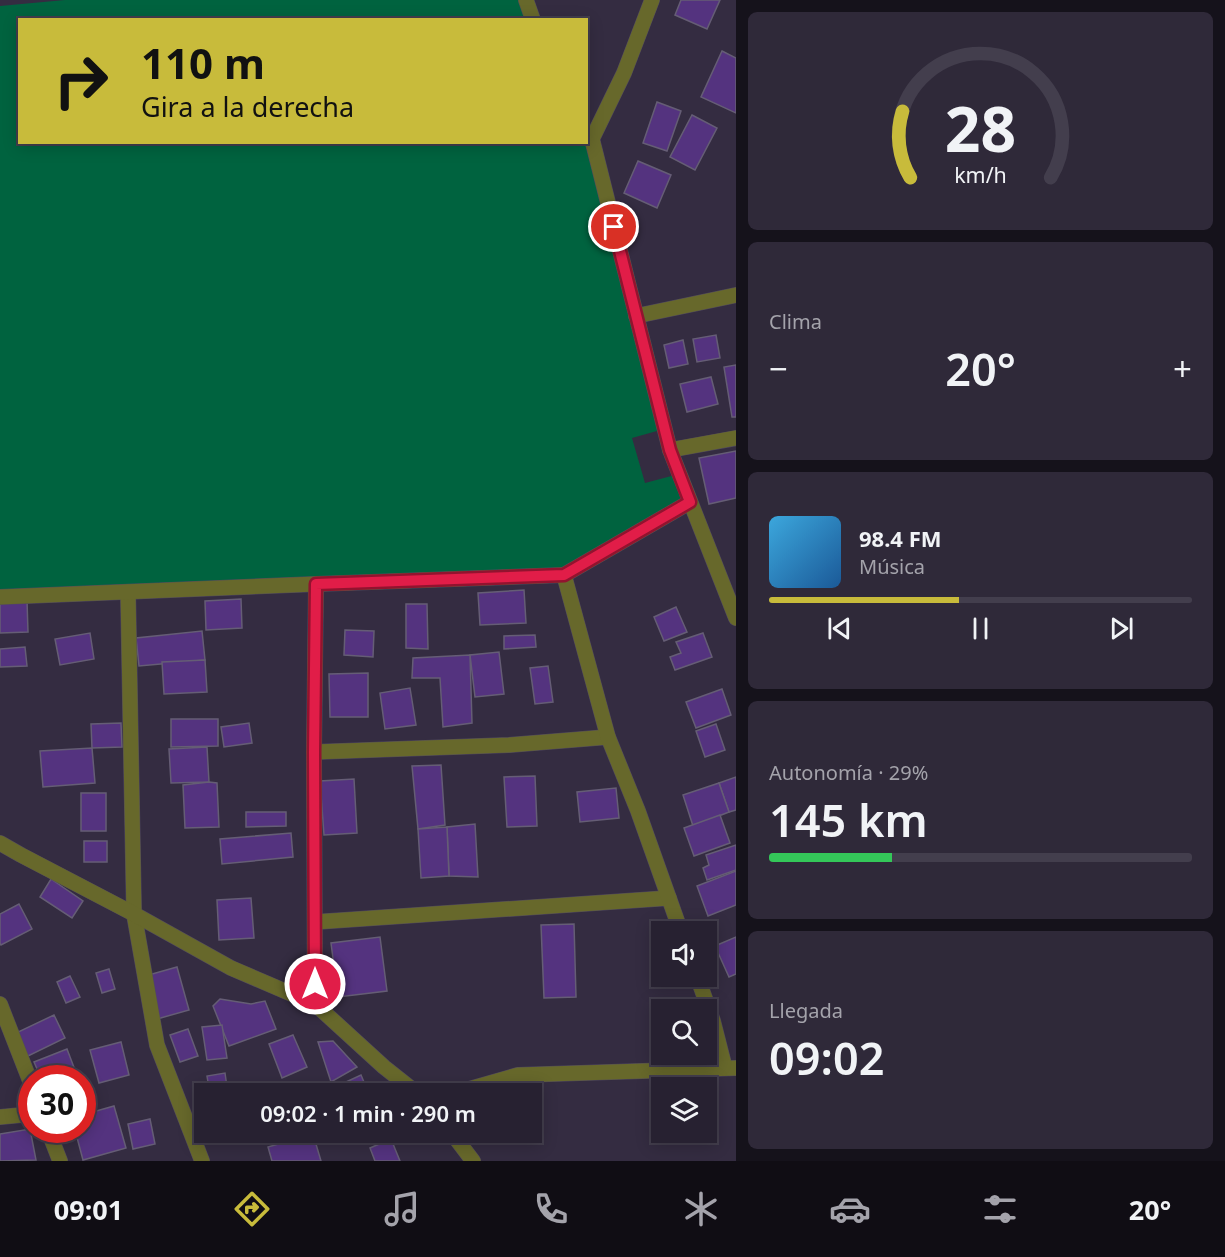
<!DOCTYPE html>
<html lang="es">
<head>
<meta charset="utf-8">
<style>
	:root { --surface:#272131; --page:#2f2939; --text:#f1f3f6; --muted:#a4a3ab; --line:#433e4d; --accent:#c8bb3b }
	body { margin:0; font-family:"Noto Sans",sans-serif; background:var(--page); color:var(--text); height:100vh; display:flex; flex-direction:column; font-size:22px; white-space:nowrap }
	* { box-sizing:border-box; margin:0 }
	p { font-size:20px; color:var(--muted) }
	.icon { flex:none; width:33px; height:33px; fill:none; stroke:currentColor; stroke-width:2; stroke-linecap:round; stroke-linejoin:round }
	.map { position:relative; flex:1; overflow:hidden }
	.side { display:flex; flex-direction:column; gap:12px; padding:12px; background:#15121b; width:489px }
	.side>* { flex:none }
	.hud { position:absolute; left:18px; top:18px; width:570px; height:126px; border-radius:0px; box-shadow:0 3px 15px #0003,0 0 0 2px var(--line); background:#c8bb3b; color:#111; overflow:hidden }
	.controls { position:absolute; left:651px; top:921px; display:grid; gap:12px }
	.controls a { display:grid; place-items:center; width:66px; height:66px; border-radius:0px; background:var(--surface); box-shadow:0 3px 15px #0003,0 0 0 2px var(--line); font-size:30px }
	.speed { position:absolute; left:18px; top:1065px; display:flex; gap:12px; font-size:30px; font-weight:700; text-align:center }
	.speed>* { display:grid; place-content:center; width:78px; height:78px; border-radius:50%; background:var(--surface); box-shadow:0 3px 15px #0003,0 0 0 2px var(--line); line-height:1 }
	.speed .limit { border:9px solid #d22; background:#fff; color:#111 }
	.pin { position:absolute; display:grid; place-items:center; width:51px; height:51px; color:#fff; margin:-26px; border:3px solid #fff; border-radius:50%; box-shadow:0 2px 6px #0007 }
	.me { position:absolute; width:66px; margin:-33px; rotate:0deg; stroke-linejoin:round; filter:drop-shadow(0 0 4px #0008) }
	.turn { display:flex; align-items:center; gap:21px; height:126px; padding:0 24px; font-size:27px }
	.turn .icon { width:78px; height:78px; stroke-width:2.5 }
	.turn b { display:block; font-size:42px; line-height:51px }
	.big { font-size:45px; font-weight:600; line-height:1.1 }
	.side .widget { flex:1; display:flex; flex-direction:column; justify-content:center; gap:9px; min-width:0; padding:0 21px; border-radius:9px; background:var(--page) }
	.side .dial { align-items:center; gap:0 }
	.dial svg { height:156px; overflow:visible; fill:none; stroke:var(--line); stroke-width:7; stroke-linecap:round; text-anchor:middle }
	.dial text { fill:var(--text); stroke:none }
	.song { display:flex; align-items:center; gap:18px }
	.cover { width:72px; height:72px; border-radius:9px; background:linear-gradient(135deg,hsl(200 70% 55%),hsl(210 70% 35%)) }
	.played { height:6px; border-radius:3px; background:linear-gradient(90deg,var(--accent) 45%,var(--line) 45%) }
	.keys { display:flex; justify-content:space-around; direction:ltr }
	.heat { display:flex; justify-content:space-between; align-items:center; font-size:33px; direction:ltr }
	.charge { height:9px; border-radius:4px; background:linear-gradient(90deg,#34c759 29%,var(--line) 0) }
	.trip { position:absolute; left:194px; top:1083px; width:348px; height:60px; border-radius:0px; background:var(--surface); box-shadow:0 3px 15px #0003,0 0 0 2px var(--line); font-weight:600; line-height:60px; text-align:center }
	.dock { display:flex; height:96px; justify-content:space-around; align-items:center; background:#100d14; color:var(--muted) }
	.dock .icon { width:42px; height:42px }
	.dock .on { color:var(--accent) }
	.dock b { font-size:27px; color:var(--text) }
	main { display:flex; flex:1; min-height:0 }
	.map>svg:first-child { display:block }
</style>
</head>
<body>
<main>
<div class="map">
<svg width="736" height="1161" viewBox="0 0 736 1161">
	<rect width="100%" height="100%" fill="#342c41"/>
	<polygon fill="#00633f" points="65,0 526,0 533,19 20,20 20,142 586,142 587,128 592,139 664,429 632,438 645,483 679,474 690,502 564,575 0,597 0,6"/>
	<g fill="#54337f" stroke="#655d75" stroke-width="1.5">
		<polygon points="681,0 720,0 707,29 675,15"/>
		<polygon points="722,51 736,58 736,113 701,97"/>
		<polygon points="657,102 681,111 667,151 643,143"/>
		<polygon points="692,115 717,128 695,170 670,157"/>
		<polygon points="638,161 671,175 657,208 624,193"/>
		<polygon points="716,335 720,358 697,362 693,339"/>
		<polygon points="683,340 688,364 669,368 664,345"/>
		<polygon points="736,365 736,417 732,417 724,367"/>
		<polygon points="711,377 718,404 687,412 680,384"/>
		<polygon points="736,451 736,498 709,504 699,458"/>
		<polygon points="524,590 526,623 480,625 478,593"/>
		<polygon points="241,599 242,628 206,630 205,601"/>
		<polygon points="27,600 28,632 0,633 0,601"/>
		<polygon points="406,604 427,604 428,649 406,648"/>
		<polygon points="676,607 687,632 664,641 654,617"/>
		<polygon points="345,630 374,631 373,657 344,655"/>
		<polygon points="202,631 205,660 139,666 136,638"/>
		<polygon points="90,633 94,659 60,665 55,639"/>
		<polygon points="703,633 712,657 675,670 670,657 681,653 676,642"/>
		<polygon points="535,635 536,647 504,649 504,636"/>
		<polygon points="25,647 27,666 0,667 0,649"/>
		<polygon points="499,652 504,694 475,697 470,655"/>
		<polygon points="470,655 472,723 443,727 440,678 412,678 413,658"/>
		<polygon points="205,660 207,692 164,694 162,662"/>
		<polygon points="548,666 553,702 535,704 530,668"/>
		<polygon points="368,673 368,717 330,717 329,674"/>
		<polygon points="410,688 416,725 385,729 380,693"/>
		<polygon points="722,689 731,715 696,728 686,702"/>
		<polygon points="171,719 218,719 218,746 171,747"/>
		<polygon points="121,723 122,747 92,748 91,724"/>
		<polygon points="249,723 252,743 224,747 221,727"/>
		<polygon points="716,724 725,750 705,757 696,731"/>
		<polygon points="207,747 209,782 171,783 169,749"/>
		<polygon points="92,748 95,783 43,787 40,751"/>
		<polygon points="441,765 445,825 418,829 412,766"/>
		<polygon points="535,776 537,826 507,827 504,777"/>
		<polygon points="736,777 736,810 729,812 719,783"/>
		<polygon points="354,779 357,833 324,835 320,781"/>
		<polygon points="209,782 217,783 219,827 185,828 183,785"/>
		<polygon points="719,783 729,812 693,826 683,795"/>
		<polygon points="616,788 619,818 580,822 577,792"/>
		<rect x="81" y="793" width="25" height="38"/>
		<polygon points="246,812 286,812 286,826 246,827"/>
		<polygon points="720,815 730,843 694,856 684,828"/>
		<polygon points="475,824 478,877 449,876 447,827"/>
		<polygon points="447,827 449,876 421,878 418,829"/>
		<polygon points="291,833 293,857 222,864 220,839"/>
		<rect x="84" y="841" width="23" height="21"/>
		<polygon points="736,845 736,870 707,880 703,868 709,865 706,855"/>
		<polygon points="736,871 736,905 708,916 697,886"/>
		<polygon points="51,879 83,901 72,918 40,897"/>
		<polygon points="251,898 254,938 219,940 217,900"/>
		<polygon points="19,904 32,929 1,945 0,943 0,914"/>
		<polygon points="574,924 576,997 544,998 541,925"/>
		<polygon points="380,937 387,991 338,997 331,943"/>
		<polygon points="736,937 736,974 729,977 715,946"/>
		<polygon points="177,967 189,1010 157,1019 145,976"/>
		<polygon points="109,969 115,989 102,993 96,973"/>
		<polygon points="70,976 80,997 66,1003 57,982"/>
		<polygon points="220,999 251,1004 265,1001 276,1029 229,1046 213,1006"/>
		<polygon points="54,1015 65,1038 28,1056 16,1033"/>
		<polygon points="222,1025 227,1058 207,1060 202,1027"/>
		<polygon points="188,1029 198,1056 180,1062 170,1035"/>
		<polygon points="293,1035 307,1067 282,1078 269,1044"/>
		<polygon points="333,1041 357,1067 331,1082 318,1042"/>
		<polygon points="121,1042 129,1075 99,1083 90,1050"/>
		<polygon points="67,1049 78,1078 41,1078 34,1062"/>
		<polygon points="225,1073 228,1094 210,1094 207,1076"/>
		<polygon points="361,1075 369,1094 333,1094 331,1089"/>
		<polygon points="114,1106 126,1148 83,1160 75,1130 82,1130 82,1115"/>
		<polygon points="150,1119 155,1144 133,1149 128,1124"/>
		<polygon points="30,1129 36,1160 0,1161 0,1134"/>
		<polygon points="313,1134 321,1161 272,1161 268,1147"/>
		<polygon points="391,1139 400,1161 375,1161 370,1148"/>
	</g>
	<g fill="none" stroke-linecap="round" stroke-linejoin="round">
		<g stroke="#514a5e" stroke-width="16">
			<g id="minor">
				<polyline points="526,0 533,20"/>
				<polyline points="652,0 624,73 592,139 670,450 736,618"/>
				<polyline points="636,316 736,295"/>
				<polyline points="670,450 736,438"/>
				<polyline points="128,592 134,914 157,1045 202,1161"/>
				<polyline points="0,597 316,584 564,575"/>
				<polyline points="314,752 509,745 608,737"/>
				<polyline points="0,843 21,855 134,914 231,968 315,1004 384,1067 418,1094"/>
				<polyline points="315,922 669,898"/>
				<polyline points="681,932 638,811 608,737 564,575 690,502"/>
				<polyline points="697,976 713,1021 725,1068"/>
				<polyline points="0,1004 32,1086"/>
				<polyline points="315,1004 314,752 316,584"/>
				<polyline points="452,1094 518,1075 736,1068"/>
				<polyline points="0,1117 32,1114"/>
				<polyline points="48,1130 60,1161"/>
				<polyline points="451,1132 473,1161"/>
			</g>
		</g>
		<use href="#minor" stroke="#67682b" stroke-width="15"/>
	</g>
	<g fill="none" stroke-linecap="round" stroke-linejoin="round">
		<g stroke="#92132f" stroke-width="15">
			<polyline id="route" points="315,984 314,752 316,584 564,575 690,502 670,450 614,227"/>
		</g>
		<use href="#route" stroke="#e11d48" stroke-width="10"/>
	</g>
</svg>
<div class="controls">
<a><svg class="icon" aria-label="sound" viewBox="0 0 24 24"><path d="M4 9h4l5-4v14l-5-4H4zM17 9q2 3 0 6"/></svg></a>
<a><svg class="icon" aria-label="search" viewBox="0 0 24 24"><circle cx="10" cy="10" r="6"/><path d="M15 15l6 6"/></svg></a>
<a><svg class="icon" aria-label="layers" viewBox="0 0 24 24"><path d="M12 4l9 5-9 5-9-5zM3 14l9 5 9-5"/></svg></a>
</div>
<div class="speed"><div class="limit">30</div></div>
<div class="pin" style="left:614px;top:227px;background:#d93025"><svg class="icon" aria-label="arrive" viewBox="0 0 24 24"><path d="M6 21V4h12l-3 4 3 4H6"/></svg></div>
<svg class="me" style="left:315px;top:984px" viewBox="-20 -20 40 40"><circle r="17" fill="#e11d48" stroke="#fff" stroke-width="3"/><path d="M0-11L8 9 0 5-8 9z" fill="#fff"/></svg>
<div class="trip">09:02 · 1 min · 290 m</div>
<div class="hud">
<div class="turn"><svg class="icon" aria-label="right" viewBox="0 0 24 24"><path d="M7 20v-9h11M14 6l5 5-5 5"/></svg><div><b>110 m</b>Gira a la derecha</div></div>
</div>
</div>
<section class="side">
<div class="widget dial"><svg viewBox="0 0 100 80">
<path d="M14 69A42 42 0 1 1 86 69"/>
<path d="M14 69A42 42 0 0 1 10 35" stroke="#c8bb3b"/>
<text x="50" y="56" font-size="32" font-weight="700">28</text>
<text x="50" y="72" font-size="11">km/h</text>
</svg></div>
<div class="widget"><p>Clima</p>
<div class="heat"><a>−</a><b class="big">20°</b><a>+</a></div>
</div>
<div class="widget">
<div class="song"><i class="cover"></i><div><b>98.4 FM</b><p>Música</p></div></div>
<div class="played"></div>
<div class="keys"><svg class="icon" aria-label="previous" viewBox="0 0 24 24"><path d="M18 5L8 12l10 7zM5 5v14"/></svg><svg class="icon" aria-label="pause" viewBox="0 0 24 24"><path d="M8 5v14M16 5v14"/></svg><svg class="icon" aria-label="next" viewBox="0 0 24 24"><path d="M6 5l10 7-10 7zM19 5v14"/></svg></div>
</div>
<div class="widget"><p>Autonomía · 29%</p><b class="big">145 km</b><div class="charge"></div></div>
<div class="widget"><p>Llegada</p><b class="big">09:02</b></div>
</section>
</main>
<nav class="dock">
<b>09:01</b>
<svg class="icon on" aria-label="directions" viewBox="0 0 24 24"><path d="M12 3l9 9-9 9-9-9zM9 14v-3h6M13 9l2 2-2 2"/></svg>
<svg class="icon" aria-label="music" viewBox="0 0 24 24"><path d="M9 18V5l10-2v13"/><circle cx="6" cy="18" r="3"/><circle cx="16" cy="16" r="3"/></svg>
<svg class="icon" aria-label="phone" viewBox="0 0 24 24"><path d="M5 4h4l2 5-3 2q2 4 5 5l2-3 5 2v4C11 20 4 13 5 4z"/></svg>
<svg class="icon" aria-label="climate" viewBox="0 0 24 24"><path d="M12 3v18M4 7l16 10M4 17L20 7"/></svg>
<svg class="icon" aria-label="car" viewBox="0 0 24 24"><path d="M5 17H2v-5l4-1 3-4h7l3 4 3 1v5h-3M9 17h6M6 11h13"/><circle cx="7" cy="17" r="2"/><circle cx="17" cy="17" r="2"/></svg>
<svg class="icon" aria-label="filters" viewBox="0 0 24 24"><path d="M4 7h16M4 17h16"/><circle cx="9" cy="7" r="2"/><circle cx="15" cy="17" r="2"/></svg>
<b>20°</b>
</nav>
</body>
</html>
